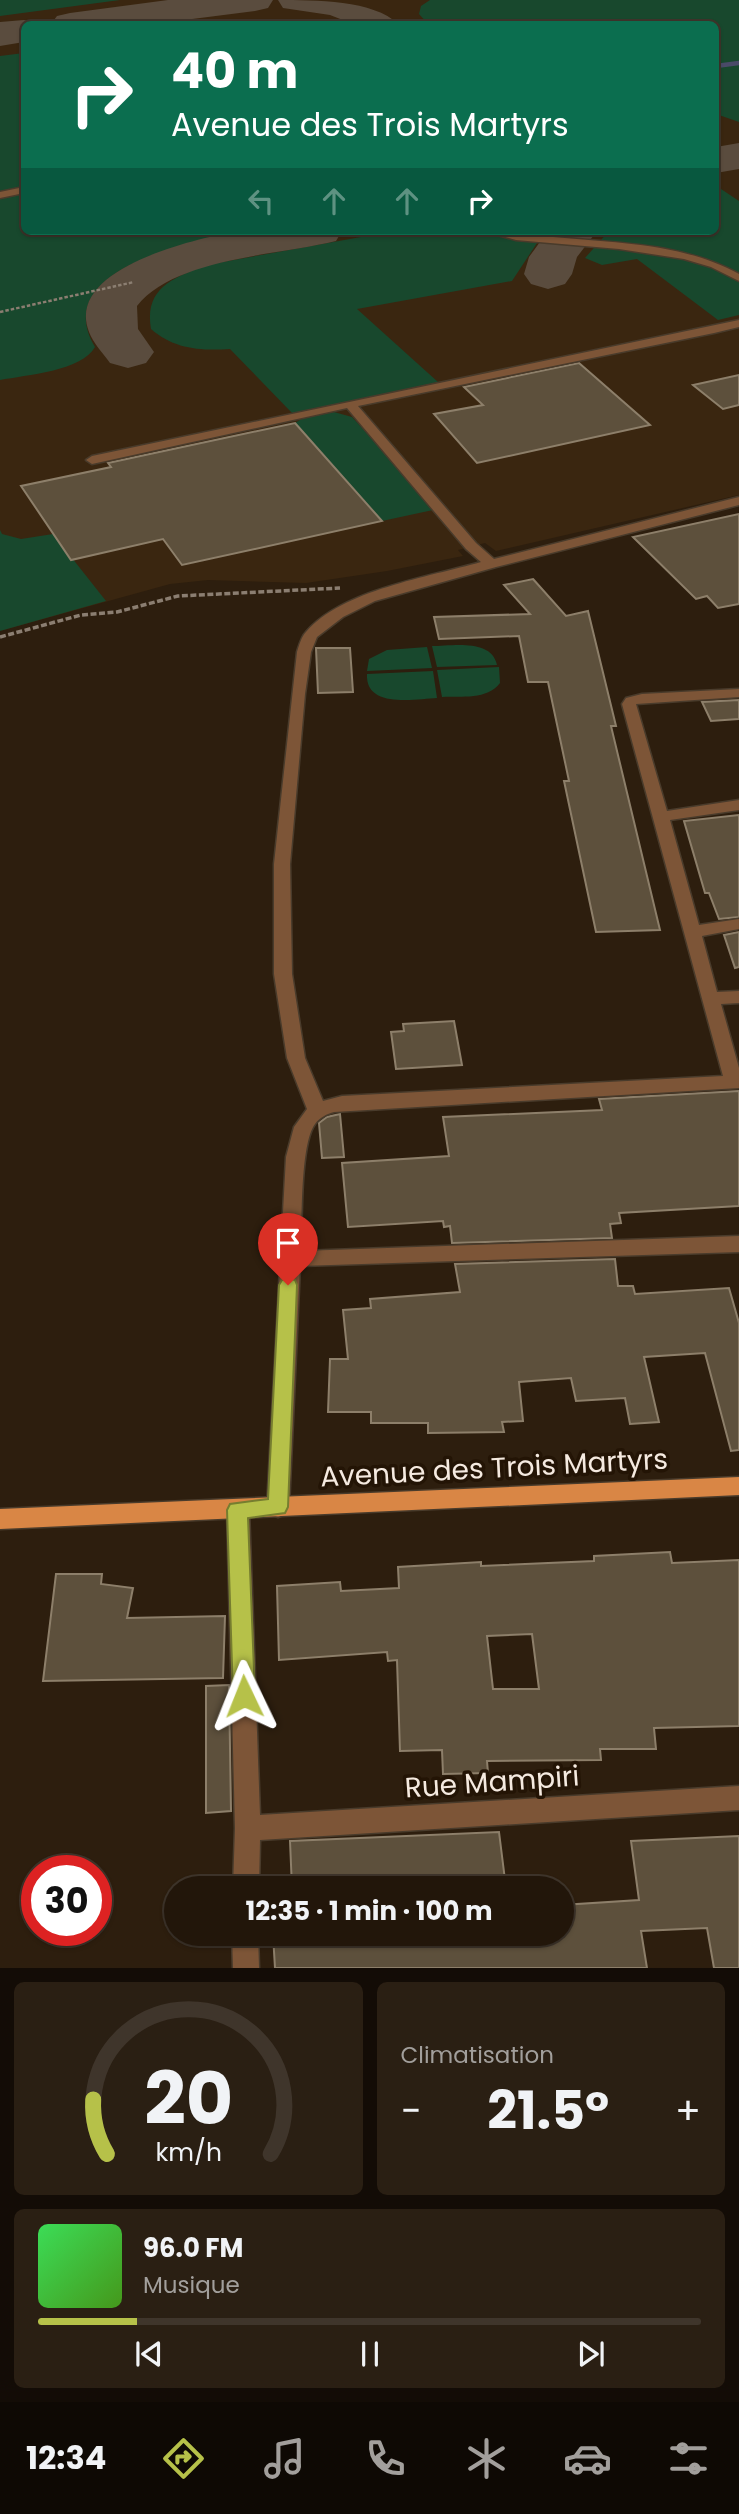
<!DOCTYPE html>
<html lang="fr">
<head>
<meta charset="utf-8">
<style>
	:root { --surface:#22160a; --page:#2a1f13; --text:#f1f3f6; --muted:#a29f9c; --line:#3f352b; --accent:#b6c149 }
	body { margin:0; font-family:Poppins,sans-serif; background:var(--page); color:var(--text); height:100vh; display:flex; flex-direction:column; font-size:26px; white-space:nowrap }
	* { box-sizing:border-box; margin:0 }
	p { font-size:23px; color:var(--muted) }
	.icon { flex:none; width:38px; height:38px; fill:none; stroke:currentColor; stroke-width:2; stroke-linecap:round; stroke-linejoin:round }
	.map { position:relative; height:1968px; overflow:hidden }
	.drawer { display:flex; flex-direction:column; gap:14px; padding:14px; background:#130c06; flex:1 }
	.drawer>* { flex:none }
	.hud { position:absolute; left:21px; top:21px; width:698px; height:214px; border-radius:10px; box-shadow:0 2px 5px #0004,0 0 0 2px var(--line); background:#0b6e4f; color:#fff; overflow:hidden }
	.speed { position:absolute; left:21px; top:1855px; display:flex; gap:14px; font-size:35px; font-weight:700; text-align:center }
	.speed>* { display:grid; place-content:center; width:91px; height:91px; border-radius:50%; background:var(--surface); box-shadow:0 2px 5px #0004,0 0 0 2px var(--line); line-height:1 }
	.speed .limit { border:10px solid #d22; background:#fff; color:#111 }
	.pin { position:absolute; display:grid; place-items:center; width:60px; height:60px; color:#fff; margin:-72px -30px; border-radius:50% 50% 50% 0; rotate:-45deg; box-shadow:0 0 7px #0007 }
	.pin .icon { rotate:45deg }
	.me { position:absolute; width:77px; margin:-38px; rotate:358deg; stroke-linejoin:round; filter:drop-shadow(0 0 5px #0008) }
	.turn { display:flex; align-items:center; gap:24px; height:147px; padding:0 35px; font-size:32px }
	.turn .icon { width:91px; height:91px; stroke-width:2.5 }
	.turn b { display:block; font-size:49px; line-height:60px }
	.lanes { display:flex; align-items:center; height:66px; padding:0 35px; background:#0003; justify-content:center; gap:35px; direction:ltr }
	.lanes .off { opacity:.35 }
	.big { font-size:52px; font-weight:700; line-height:1.1 }
	.drawer .tile { flex:1; display:flex; flex-direction:column; justify-content:center; gap:10px; min-width:0; padding:0 24px; border-radius:10px; background:var(--page) }
	.drawer .dial { align-items:center; gap:0 }
	.dial svg { height:182px; overflow:visible; fill:none; stroke:var(--line); stroke-width:7; stroke-linecap:round; text-anchor:middle }
	.dial text { fill:var(--text); stroke:none }
	.song { display:flex; align-items:center; gap:21px }
	.cover { width:84px; height:84px; border-radius:10px; background:linear-gradient(135deg,hsl(130 70% 55%),hsl(100 70% 35%)) }
	.played { height:7px; border-radius:4px; background:linear-gradient(90deg,var(--accent) 15%,var(--line) 15%) }
	.keys { display:flex; justify-content:space-around; direction:ltr }
	.heat { display:flex; justify-content:space-between; align-items:center; font-size:38px; direction:ltr }
	.drawer .tiles { flex:1; display:grid; gap:14px; grid-template-columns:1fr 1fr }
	.tile:last-child { grid-column:span 2 }
	.trip { position:absolute; left:164px; top:1876px; width:410px; height:70px; border-radius:35px; background:var(--surface); box-shadow:0 2px 5px #0004,0 0 0 2px var(--line); font-weight:700; line-height:70px; text-align:center }
	.tabs { display:flex; height:112px; justify-content:space-around; align-items:center; background:#0e0904; color:var(--muted) }
	.tabs .icon { width:49px; height:49px }
	.tabs .selected { color:var(--accent) }
	.tabs b { font-size:32px; color:var(--text) }
	.map>svg:first-child { display:block }
</style>
</head>
<body>
<div class="map">
<svg width="739" height="1968" viewBox="0 0 739 1968">
	<rect width="100%" height="100%" fill="#2d1e0e"/>
	<path fill="#3a2610" fill-rule="evenodd" d="M0 0H739V495L496 551 485 543 458 550 463 556 387 571 306 583 208 580 170 584 0 631ZM24 24H716V231H24Z"/>
	<g fill="#18482d">
		<polygon points="0,0 120,0 0,16"/>
		<polygon points="430,0 739,0 739,122 716,114 716,24 428,24 419,14 421,6"/>
		<path d="M24 53V231H251C201 239 47 267 95 347 82 371 26 375 0 380V56Z"/>
		<polygon points="718,187 739,201 739,315 718,320 637,259 602,265 585,258 609,231 716,231 716,188"/>
		<path d="M394 231H464L537 243 512 281 357 309 438 382 293 414 230 349C200 351 174 349 151 329 144 288 173 278 206 265Z"/>
		<polygon points="334,412 352,417 414,484 433,510 382,521 295,423 303,418"/>
		<polygon points="0,530 2,534 21,539 53,534 106,601 0,631"/>
		<path d="M432 646C451 646 492 638 497 665L437 667Z"/>
		<polygon points="427,647 432,668 367,671 369,659 387,650"/>
		<path d="M499 667 500 683C487 700 462 696 442 697L437 670Z"/>
		<path d="M433 671 437 698C416 699 365 709 367 674Z"/>
	</g>
	<g fill="none" stroke-linecap="round" stroke-linejoin="round">
		<polyline stroke="#4a4a68" stroke-width="4.5" points="716,66 739,63"/>
		<g fill="#5a4c3e" fill-rule="evenodd">
			<polygon points="168,0 273,0 268,8 255,11 153,24 51,24 57,16 70,13"/>
			<path d="M278 0C315 0 374 0 398 24H353L330 15 283 8Z"/>
			<polygon points="24,20 39,24 24,24 24,42 0,46 0,22"/>
			<polygon points="739,143 739,169 716,173 716,147"/>
			<path d="M237 231H342L336 241C280 255 174 258 137 306L138 329 154 352 146 363 128 368 110 363C103 353 93 343 89 332 64 268 196 239 237 231Z"/>
			<polygon points="548,231 597,231 577,257 572,274 565,284 548,289 531,284 524,274 529,257"/>
		</g>
	</g>
	<g fill="#5d503c" stroke="#8d7f6a" stroke-width="2" fill-rule="evenodd">
		<polygon points="579,363 650,425 477,463 434,414 483,405 464,387"/>
		<polygon points="739,375 739,405 723,409 693,385"/>
		<polygon points="295,423 382,521 182,565 163,539 71,560 21,486 111,467 108,463"/>
		<polygon points="739,514 739,604 718,608 707,596 696,599 633,537"/>
		<polygon points="533,579 566,616 588,611 616,726 611,726 660,930 596,932 564,781 569,781 548,682 528,682 519,636 439,639 434,617 530,614 504,585"/>
		<polygon points="316,648 350,648 353,692 318,693"/>
		<polygon points="739,700 739,719 711,721 702,702"/>
		<polygon points="739,815 739,917 719,919 709,893 705,893 684,821"/>
		<polygon points="739,932 739,967 735,968 724,935"/>
		<polygon points="454,1021 462,1065 396,1069 391,1032 404,1031 403,1024"/>
		<polygon points="739,1091 739,1206 619,1213 621,1223 610,1224 612,1238 452,1243 450,1226 444,1227 443,1221 348,1227 342,1163 449,1156 443,1117 602,1110 599,1099"/>
		<polygon points="340,1114 344,1157 322,1158 319,1123 327,1117"/>
		<polygon points="615,1259 618,1286 633,1286 635,1294 729,1288 739,1323 739,1450 731,1451 705,1353 644,1357 659,1422 630,1424 625,1398 576,1401 571,1378 519,1382 523,1421 502,1422 504,1432 428,1433 428,1423 371,1423 371,1412 328,1412 330,1359 348,1359 343,1310 371,1308 370,1299 460,1292 455,1264"/>
		<path d="M670 1552 672 1563 739 1560V1726L654 1728 656 1749H600L601 1760 487 1761 488 1773 443 1774 442 1750 400 1751 397 1660 388 1661 387 1652 279 1660 277 1586 340 1582 341 1591 399 1588 398 1567 481 1562V1566L594 1561V1556ZM532 1634 539 1689H493L487 1636Z"/>
		<polygon points="56,1574 102,1574 101,1584 133,1588 127,1618 225,1616 223,1678 43,1681"/>
		<polygon points="229,1685 231,1811 206,1813 206,1686"/>
		<polygon points="499,1832 506,1888 292,1888 290,1841"/>
		<polygon points="739,1836 739,1968 714,1968 707,1928 641,1931 647,1968 275,1968 273,1934 562,1934 562,1905 639,1900 631,1841"/>
	</g>
	<g fill="none" stroke-linecap="round" stroke-linejoin="round">
		<g stroke="#493b2b" stroke-width="3">
			<g id="minor">
				<polygon points="24,187 24,193 0,198 0,192"/>
				<path d="M483 231C507 231 530 235 553 237 616 243 683 243 739 274V281L711 267 684 259 619 249 516 240Z"/>
				<path d="M739 320V327L714 333 358 406 476 543 494 559 739 497V505L496 567 375 601 343 617 317 637 311 652 305 694 290 864 292 974 305 1058 323 1101 342 1096 723 1076 622 704 626 698 642 694 739 689V697L636 704 667 811 739 800V810L670 820 699 925 739 919V929L702 936 717 992 739 991V1003L721 1004 739 1068V1088L334 1112C327 1114 320 1117 315 1124 300 1144 302 1223 301 1251L739 1236V1252L300 1266 289 1507 286 1514 278 1517 270 1514 267 1507 286 1157 294 1127 307 1109 287 1058 274 974V864L297 652C299 646 301 637 306 632 342 590 429 577 481 562L466 549 347 408 92 464 86 460 92 456Z"/>
				<polygon points="238,1500 246,1503 249,1510 260,1815 739,1786 739,1810 260,1840 259,1888 233,1888 235,1828 227,1510 230,1503"/>
				<polygon points="232,1934 258,1934 259,1968 233,1968"/>
			</g>
		</g>
		<g stroke="#493b2b" stroke-width="3">
			<polygon id="major" points="739,1477 739,1495 0,1529 0,1509"/>
		</g>
		<polyline stroke="#8b7e71" stroke-width="2.5" stroke-dasharray="3.5 2" stroke-linecap="butt" points="0,312 134,282"/>
		<polyline stroke="#8b7e71" stroke-width="3.5" stroke-dasharray="6 2.5" stroke-linecap="butt" points="0,637 81,615 117,612 178,596 340,588"/>
		<use href="#minor" fill="#7d5537" fill-rule="evenodd"/>
		<use href="#major" fill="#d98645" fill-rule="evenodd"/>
	</g>
	<polygon fill="#b6c149" stroke="#767d2f" stroke-width="2" points="288,1278 295,1280 297,1285 288,1507 285,1513 248,1518 255,1696 252,1703 244,1706 236,1703 233,1696 227,1510 230,1504 268,1499 279,1285 282,1280"/>
	<g text-anchor="middle" dominant-baseline="central" stroke-width="7" stroke-linejoin="round" paint-order="stroke">
		<g font-size="28" fill="#f5eae0" stroke="#231405">
			<text transform="translate(494 1468) rotate(-3)">Avenue des Trois Martyrs</text>
			<text transform="translate(492 1782) rotate(-4)">Rue Mampiri</text>
		</g>
	</g>
</svg>
<div class="speed"><div class="limit">30</div></div>
<div class="pin" style="left:288px;top:1285px;background:#d93025"><svg class="icon" aria-label="arrive" viewBox="0 0 24 24"><path d="M6 21V4h12l-3 4 3 4H6"/></svg></div>
<svg class="me" style="left:244px;top:1696px" viewBox="-20 -20 40 40"><path d="M0-17L14 15 0 8-14 15z" fill="#b6c149" stroke="#fff" stroke-width="4"/></svg>
<div class="trip">12:35 · 1 min · 100 m</div>
<div class="hud">
<div class="turn"><svg class="icon" aria-label="right" viewBox="0 0 24 24"><path d="M7 20v-9h11M14 6l5 5-5 5"/></svg><div><b>40 m</b>Avenue des Trois Martyrs</div></div>
<div class="lanes"><svg class="icon off" aria-label="left" viewBox="0 0 24 24"><path d="M17 20v-9H6M10 6l-5 5 5 5"/></svg><svg class="icon off" aria-label="ahead" viewBox="0 0 24 24"><path d="M12 20V5M6 11l6-6 6 6"/></svg><svg class="icon off" aria-label="ahead" viewBox="0 0 24 24"><path d="M12 20V5M6 11l6-6 6 6"/></svg><svg class="icon" aria-label="right" viewBox="0 0 24 24"><path d="M7 20v-9h11M14 6l5 5-5 5"/></svg></div>
</div>
</div>
<section class="drawer">
<div class="tiles">
<div class="tile dial"><svg viewBox="0 0 100 80">
<path d="M14 69A42 42 0 1 1 86 69"/>
<path d="M14 69A42 42 0 0 1 8 45" stroke="#b6c149"/>
<text x="50" y="56" font-size="32" font-weight="700">20</text>
<text x="50" y="72" font-size="11">km/h</text>
</svg></div>
<div class="tile"><p>Climatisation</p>
<div class="heat"><a>−</a><b class="big">21.5°</b><a>+</a></div>
</div>
<div class="tile">
<div class="song"><i class="cover"></i><div><b>96.0 FM</b><p>Musique</p></div></div>
<div class="played"></div>
<div class="keys"><svg class="icon" aria-label="previous" viewBox="0 0 24 24"><path d="M18 5L8 12l10 7zM5 5v14"/></svg><svg class="icon" aria-label="pause" viewBox="0 0 24 24"><path d="M8 5v14M16 5v14"/></svg><svg class="icon" aria-label="next" viewBox="0 0 24 24"><path d="M6 5l10 7-10 7zM19 5v14"/></svg></div>
</div>
</div>
</section>
<nav class="tabs">
<b>12:34</b>
<svg class="icon selected" aria-label="directions" viewBox="0 0 24 24"><path d="M12 3l9 9-9 9-9-9zM9 14v-3h6M13 9l2 2-2 2"/></svg>
<svg class="icon" aria-label="music" viewBox="0 0 24 24"><path d="M9 18V5l10-2v13"/><circle cx="6" cy="18" r="3"/><circle cx="16" cy="16" r="3"/></svg>
<svg class="icon" aria-label="phone" viewBox="0 0 24 24"><path d="M5 4h4l2 5-3 2q2 4 5 5l2-3 5 2v4C11 20 4 13 5 4z"/></svg>
<svg class="icon" aria-label="climate" viewBox="0 0 24 24"><path d="M12 3v18M4 7l16 10M4 17L20 7"/></svg>
<svg class="icon" aria-label="car" viewBox="0 0 24 24"><path d="M5 17H2v-5l4-1 3-4h7l3 4 3 1v5h-3M9 17h6M6 11h13"/><circle cx="7" cy="17" r="2"/><circle cx="17" cy="17" r="2"/></svg>
<svg class="icon" aria-label="filters" viewBox="0 0 24 24"><path d="M4 7h16M4 17h16"/><circle cx="9" cy="7" r="2"/><circle cx="15" cy="17" r="2"/></svg>
</nav>
</body>
</html>
